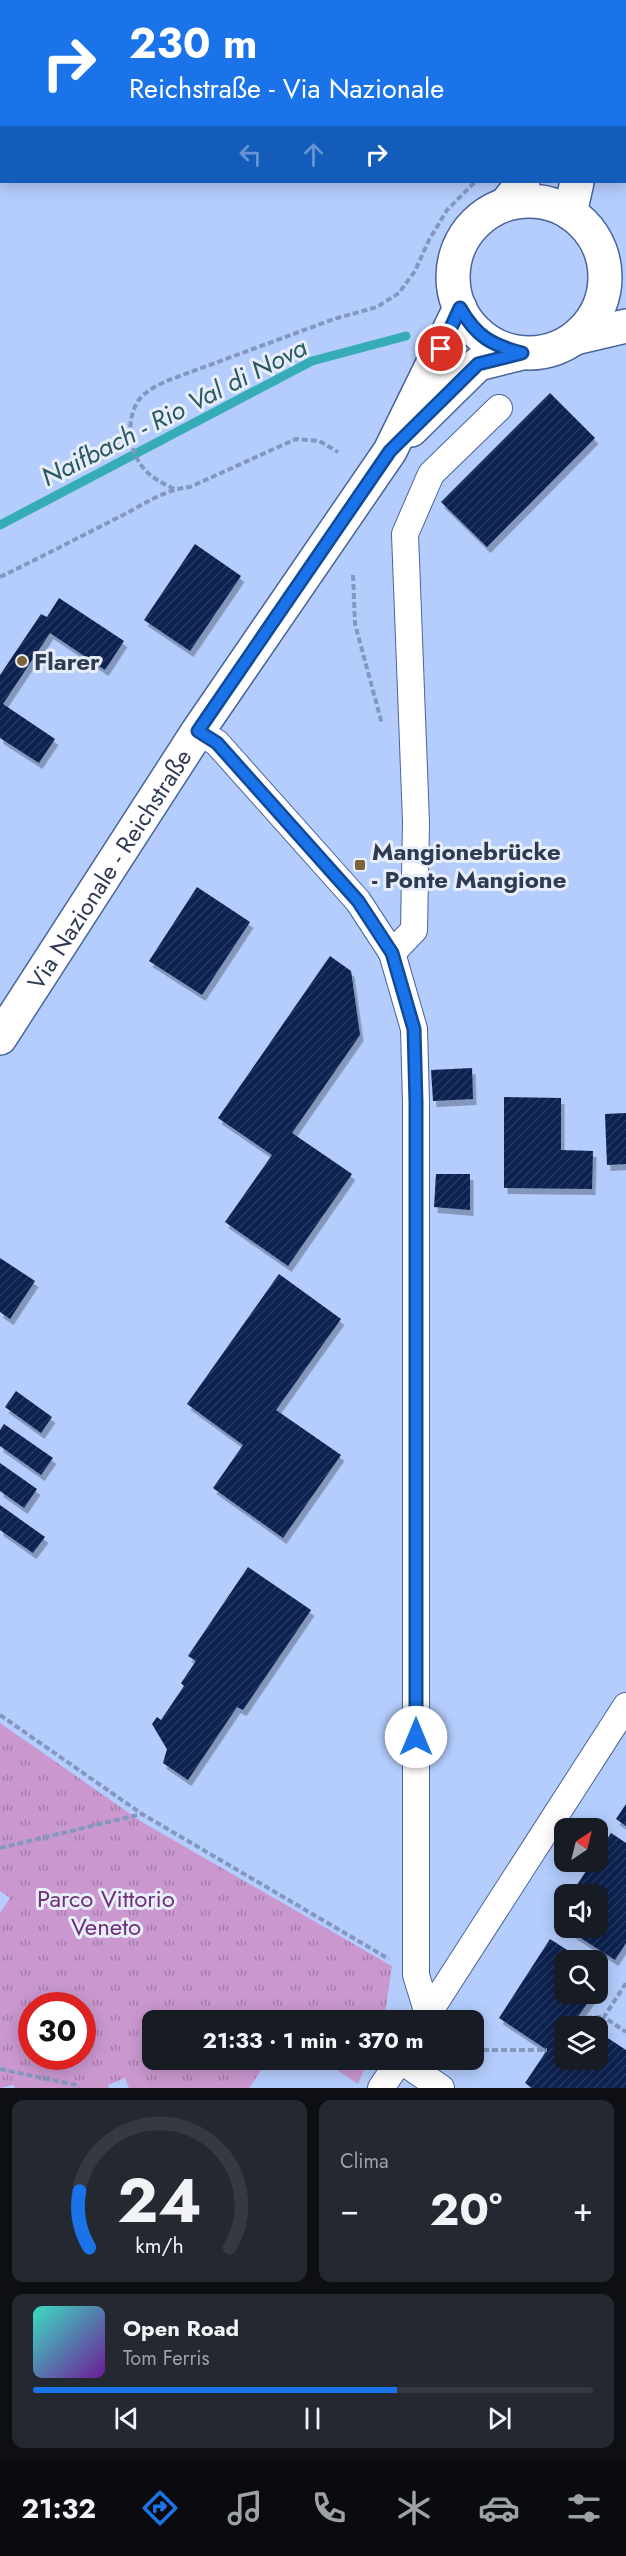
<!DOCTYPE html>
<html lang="it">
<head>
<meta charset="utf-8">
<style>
	:root { --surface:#171b24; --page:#242831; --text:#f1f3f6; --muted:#9ea1a6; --line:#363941; --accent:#1a73e8 }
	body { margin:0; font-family:Jost,sans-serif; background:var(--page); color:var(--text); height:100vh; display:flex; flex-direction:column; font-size:22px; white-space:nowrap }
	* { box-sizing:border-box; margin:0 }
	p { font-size:20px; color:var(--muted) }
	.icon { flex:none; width:33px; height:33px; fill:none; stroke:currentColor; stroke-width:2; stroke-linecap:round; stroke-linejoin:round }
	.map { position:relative; height:2088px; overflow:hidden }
	.drawer { display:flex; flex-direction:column; gap:12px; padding:12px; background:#0d0f14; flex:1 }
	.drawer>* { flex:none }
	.top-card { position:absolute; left:0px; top:0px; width:627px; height:183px; box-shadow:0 3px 15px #0003; background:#1a73e8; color:#fff; overflow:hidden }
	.needle { width:39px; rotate:35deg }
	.buttons { position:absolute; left:554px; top:1818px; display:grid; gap:12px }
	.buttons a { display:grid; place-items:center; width:54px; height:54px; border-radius:12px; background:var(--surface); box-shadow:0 3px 15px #0003; font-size:30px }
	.speed { position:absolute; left:18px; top:1992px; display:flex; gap:12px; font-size:30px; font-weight:700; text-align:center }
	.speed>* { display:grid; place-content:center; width:78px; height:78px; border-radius:50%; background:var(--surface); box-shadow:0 3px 15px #0003; line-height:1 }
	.speed .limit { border:9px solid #d22; background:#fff; color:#111 }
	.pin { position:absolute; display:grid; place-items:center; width:51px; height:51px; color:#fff; margin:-26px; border:3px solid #fff; border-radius:50%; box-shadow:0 2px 6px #0007 }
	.me { position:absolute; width:66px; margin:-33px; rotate:0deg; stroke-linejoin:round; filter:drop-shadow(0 0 4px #0008) }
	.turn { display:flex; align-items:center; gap:21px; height:126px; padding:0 30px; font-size:27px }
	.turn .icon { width:78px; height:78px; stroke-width:2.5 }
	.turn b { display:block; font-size:42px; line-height:51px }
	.lanes { display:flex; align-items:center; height:57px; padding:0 30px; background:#0003; justify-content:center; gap:30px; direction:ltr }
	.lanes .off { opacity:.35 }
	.big { font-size:45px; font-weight:700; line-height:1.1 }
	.drawer .widget { flex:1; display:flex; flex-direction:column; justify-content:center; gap:9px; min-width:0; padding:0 21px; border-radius:12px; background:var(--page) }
	.drawer .dial { align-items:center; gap:0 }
	.dial svg { height:156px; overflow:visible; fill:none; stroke:var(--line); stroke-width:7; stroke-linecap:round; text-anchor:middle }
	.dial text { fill:var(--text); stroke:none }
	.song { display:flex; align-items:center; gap:18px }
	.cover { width:72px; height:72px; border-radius:9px; background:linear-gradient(135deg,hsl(170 70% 55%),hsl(280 70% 35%)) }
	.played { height:6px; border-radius:3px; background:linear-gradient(90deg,var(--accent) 65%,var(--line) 65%) }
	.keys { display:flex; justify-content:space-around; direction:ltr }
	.heat { display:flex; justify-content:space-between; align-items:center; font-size:33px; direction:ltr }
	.drawer .tiles { flex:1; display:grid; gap:12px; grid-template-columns:1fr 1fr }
	.widget:last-child { grid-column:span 2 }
	.trip { position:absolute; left:142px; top:2010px; width:342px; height:60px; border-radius:12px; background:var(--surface); box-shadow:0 3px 15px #0003; font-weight:700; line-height:60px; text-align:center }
	.dock { display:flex; height:96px; justify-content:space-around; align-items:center; background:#090b0e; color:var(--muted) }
	.dock .icon { width:42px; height:42px }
	.dock .selected { color:var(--accent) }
	.dock b { font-size:27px; color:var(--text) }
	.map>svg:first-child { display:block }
</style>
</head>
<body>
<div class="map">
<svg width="626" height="2088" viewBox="0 0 626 2088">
	<defs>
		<pattern id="park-tufts" width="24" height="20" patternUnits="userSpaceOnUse" patternTransform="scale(1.5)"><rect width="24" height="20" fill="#ca98cf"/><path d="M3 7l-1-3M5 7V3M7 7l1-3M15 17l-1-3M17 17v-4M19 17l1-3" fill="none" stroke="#a47dab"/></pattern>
		<pattern id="building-hatch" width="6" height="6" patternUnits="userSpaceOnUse" patternTransform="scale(1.5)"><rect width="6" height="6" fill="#0b2150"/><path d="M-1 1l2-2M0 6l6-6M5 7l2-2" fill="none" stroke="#263962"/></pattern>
		<filter id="shadow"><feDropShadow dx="3.5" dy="6" stdDeviation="0" flood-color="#0004"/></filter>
	</defs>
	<rect width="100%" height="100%" fill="#b4cdfd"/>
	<g fill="url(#park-tufts)" fill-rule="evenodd">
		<path d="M0 1723 142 1822 392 1966 384 2020H153V2060H268L249 2088H129L125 2078 108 2085 109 2088H15L13 2085 0 2088V1913L10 1898 0 1891ZM32 2006H82V2056H32Z"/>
		<polygon points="322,2060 368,2060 358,2084"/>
	</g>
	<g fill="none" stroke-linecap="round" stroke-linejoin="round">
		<polyline stroke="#36adb6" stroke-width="9" points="0,525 312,361 406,336"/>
	</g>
	<g fill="url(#building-hatch)" filter="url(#shadow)">
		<polygon points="550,393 595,438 487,547 441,502"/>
		<polygon points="195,544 241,576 190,651 144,620"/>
		<polygon points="59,598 124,641 105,670 50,633 3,704 55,739 39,763 0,738 0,675 41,614 47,617"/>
		<polygon points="197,887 250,922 202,995 149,961"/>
		<polygon points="330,956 351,971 360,1035 292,1133 352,1174 288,1266 225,1222 272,1155 218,1118"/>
		<polygon points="472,1068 473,1099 433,1101 431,1070"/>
		<polygon points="504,1097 561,1098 561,1150 593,1151 592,1189 504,1188"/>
		<polygon points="626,1113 626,1164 607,1165 605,1114"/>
		<polygon points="436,1174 470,1174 470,1210 434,1207"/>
		<polygon points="0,1258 35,1281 10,1319 0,1312"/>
		<polygon points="279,1274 341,1319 276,1410 341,1455 283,1538 213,1488 243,1445 187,1404"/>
		<polygon points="16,1391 52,1417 41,1433 5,1407"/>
		<polygon points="4,1424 53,1458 41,1475 0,1446 0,1430"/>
		<polygon points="0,1463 37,1489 24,1508 0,1491"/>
		<polygon points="0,1505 45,1537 33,1553 0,1530"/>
		<polygon points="248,1567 311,1610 243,1710 237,1707 188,1780 163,1763 167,1749 152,1724 157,1717 161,1720 184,1686 181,1683 196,1661 188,1656"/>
		<polygon points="626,1804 626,1826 616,1819"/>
		<polygon points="611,1833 626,1843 626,1943 615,1960 565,1928 597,1928 597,1894 571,1894 592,1862 597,1862 597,1855"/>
		<polygon points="564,1905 564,1927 554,1921"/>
		<polygon points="550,1939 583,1960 564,1960 564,1994 594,1994 577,2018 590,2026 564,2026 564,2060 597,2060 597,2031 626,2050 626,2088 532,2088 525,2083 547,2050 499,2018"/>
	</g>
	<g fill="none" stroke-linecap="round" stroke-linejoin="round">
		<g stroke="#49649a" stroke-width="28">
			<g id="minor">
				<polyline points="198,731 217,743 358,901 392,953 414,1029 416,1102 416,1975 428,2014"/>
				<polyline points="392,953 414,930 416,822 405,534 431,474 499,408"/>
				<polyline points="424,2020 626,1706"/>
				<polyline points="400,2060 441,2088"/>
				<polyline points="381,2088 400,2060"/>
			</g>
		</g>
		<g stroke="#49649a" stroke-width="36">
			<g id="tertiary">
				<polyline points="597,2 598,0"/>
				<polyline points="506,204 523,182"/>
				<polyline points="570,213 577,182"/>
			</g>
		</g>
		<g stroke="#49649a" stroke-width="36">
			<g id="secondary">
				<circle cx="529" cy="277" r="76"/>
				<polyline points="575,338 626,326"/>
				<polyline points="411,430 478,364 522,353"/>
				<path id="s1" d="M0 1038 198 731 390 451 460 308"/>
			</g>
		</g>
		<g stroke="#8398bf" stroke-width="4" stroke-dasharray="6 3" stroke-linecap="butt">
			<path d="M174 489C164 484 154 479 146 471 129 454 125 422 138 401 145 391 158 385 169 380L334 319 377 307 399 293 415 271 429 240 447 210 475 182"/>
			<polyline points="353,575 355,624 382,724"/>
			<path d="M0 577C39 558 78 538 117 518 142 506 162 490 190 487L296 439 319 441 338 452"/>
			<polyline points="0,1715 142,1814 389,1959"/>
			<polyline points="0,1848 142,1814"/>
			<polyline points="626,1983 604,2017 626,2032"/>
			<polyline points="577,2018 604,2017"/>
			<polyline points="474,2050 547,2050"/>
			<polyline points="0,2069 76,2085 79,2088"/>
		</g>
		<use href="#minor" stroke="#fff" stroke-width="26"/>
		<use href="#tertiary" stroke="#fff" stroke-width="33"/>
		<use href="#secondary" stroke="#fff" stroke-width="33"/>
	</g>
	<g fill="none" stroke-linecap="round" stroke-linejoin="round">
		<g stroke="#114b97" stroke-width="15">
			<path id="route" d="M416 1737V1102L414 1029 392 953 358 901 217 743 198 731 390 451 478 364 522 353C491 345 476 336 460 308L441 349"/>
		</g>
		<use href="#route" stroke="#1a73e8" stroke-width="10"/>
	</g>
	<g fill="#7c6434" stroke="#e7eefa" stroke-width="2">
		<circle cx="22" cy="661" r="6"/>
		<rect x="354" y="859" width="12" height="12" rx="3"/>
	</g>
	<g text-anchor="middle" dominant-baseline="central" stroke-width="6" stroke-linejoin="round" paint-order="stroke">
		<g font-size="24" font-weight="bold" fill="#2e3b53" stroke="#e7eefa" text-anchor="start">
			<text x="34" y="661">Flarer</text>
			<text x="372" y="851">Mangionebrücke<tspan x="372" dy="28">- Ponte Mangione</tspan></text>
		</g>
		<g font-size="24" fill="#2e3b53" stroke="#e7eefa">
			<text stroke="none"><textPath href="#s1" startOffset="201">Via Nazionale - Reichstraße</textPath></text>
		</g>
		<g font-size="24" fill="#703078" stroke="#e7eefa">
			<text x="106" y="1898">Parco Vittorio<tspan x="106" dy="28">Veneto</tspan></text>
		</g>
		<g font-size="26" font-style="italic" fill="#295a5f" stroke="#e7eefa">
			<text transform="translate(174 412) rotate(-27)">Naifbach - Rio Val di Nova</text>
		</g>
	</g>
</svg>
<div class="buttons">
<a><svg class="needle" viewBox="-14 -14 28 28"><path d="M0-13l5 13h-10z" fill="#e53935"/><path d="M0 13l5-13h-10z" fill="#9ea1a6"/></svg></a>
<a><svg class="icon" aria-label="sound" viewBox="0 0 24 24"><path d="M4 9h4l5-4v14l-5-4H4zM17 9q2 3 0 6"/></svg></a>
<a><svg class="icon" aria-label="search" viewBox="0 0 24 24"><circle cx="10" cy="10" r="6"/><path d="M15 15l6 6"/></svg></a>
<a><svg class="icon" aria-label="layers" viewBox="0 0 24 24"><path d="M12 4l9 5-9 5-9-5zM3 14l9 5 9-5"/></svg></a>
</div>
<div class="speed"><div class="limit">30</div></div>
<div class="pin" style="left:441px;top:349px;background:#d93025"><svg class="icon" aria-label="arrive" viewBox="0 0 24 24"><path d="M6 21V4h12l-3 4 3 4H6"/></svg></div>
<svg class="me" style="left:416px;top:1737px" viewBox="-20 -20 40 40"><circle r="19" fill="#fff"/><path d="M0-13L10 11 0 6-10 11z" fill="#1a73e8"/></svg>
<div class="trip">21:33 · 1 min · 370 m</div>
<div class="top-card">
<div class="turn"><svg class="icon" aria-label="right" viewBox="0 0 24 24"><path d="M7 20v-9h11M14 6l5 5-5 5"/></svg><div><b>230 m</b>Reichstraße - Via Nazionale</div></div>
<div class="lanes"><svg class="icon off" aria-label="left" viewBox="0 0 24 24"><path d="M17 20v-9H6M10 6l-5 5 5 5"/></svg><svg class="icon off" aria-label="ahead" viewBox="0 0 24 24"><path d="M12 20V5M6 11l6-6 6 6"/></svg><svg class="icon" aria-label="right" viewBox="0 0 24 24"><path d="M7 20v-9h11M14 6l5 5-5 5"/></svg></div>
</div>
</div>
<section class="drawer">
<div class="tiles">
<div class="widget dial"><svg viewBox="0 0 100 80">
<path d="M14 69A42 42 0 1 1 86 69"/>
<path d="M14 69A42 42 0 0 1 9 40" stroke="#1a73e8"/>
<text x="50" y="56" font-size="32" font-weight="700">24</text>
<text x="50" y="72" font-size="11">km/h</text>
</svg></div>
<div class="widget"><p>Clima</p>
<div class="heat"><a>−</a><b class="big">20°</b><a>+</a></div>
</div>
<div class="widget">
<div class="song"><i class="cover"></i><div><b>Open Road</b><p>Tom Ferris</p></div></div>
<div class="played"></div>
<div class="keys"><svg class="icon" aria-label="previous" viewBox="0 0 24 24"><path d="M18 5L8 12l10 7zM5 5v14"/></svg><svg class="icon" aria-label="pause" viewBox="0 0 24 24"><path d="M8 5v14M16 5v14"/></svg><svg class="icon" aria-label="next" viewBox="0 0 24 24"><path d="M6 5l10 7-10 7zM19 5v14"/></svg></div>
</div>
</div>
</section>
<nav class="dock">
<b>21:32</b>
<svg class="icon selected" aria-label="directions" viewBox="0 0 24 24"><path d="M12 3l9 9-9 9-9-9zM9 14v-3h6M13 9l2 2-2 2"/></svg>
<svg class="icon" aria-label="music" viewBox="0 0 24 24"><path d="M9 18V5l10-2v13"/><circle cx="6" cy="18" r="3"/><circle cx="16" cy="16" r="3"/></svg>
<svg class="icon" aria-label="phone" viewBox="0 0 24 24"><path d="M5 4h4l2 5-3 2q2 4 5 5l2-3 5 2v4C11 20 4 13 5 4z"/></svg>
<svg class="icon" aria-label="climate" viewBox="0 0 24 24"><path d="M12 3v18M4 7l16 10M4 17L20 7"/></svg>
<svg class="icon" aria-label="car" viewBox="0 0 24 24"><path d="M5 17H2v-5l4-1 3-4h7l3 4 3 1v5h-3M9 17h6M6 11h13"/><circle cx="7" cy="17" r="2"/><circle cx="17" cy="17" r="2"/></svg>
<svg class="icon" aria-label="filters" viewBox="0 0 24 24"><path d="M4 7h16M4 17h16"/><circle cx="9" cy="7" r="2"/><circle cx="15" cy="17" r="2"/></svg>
</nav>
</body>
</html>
